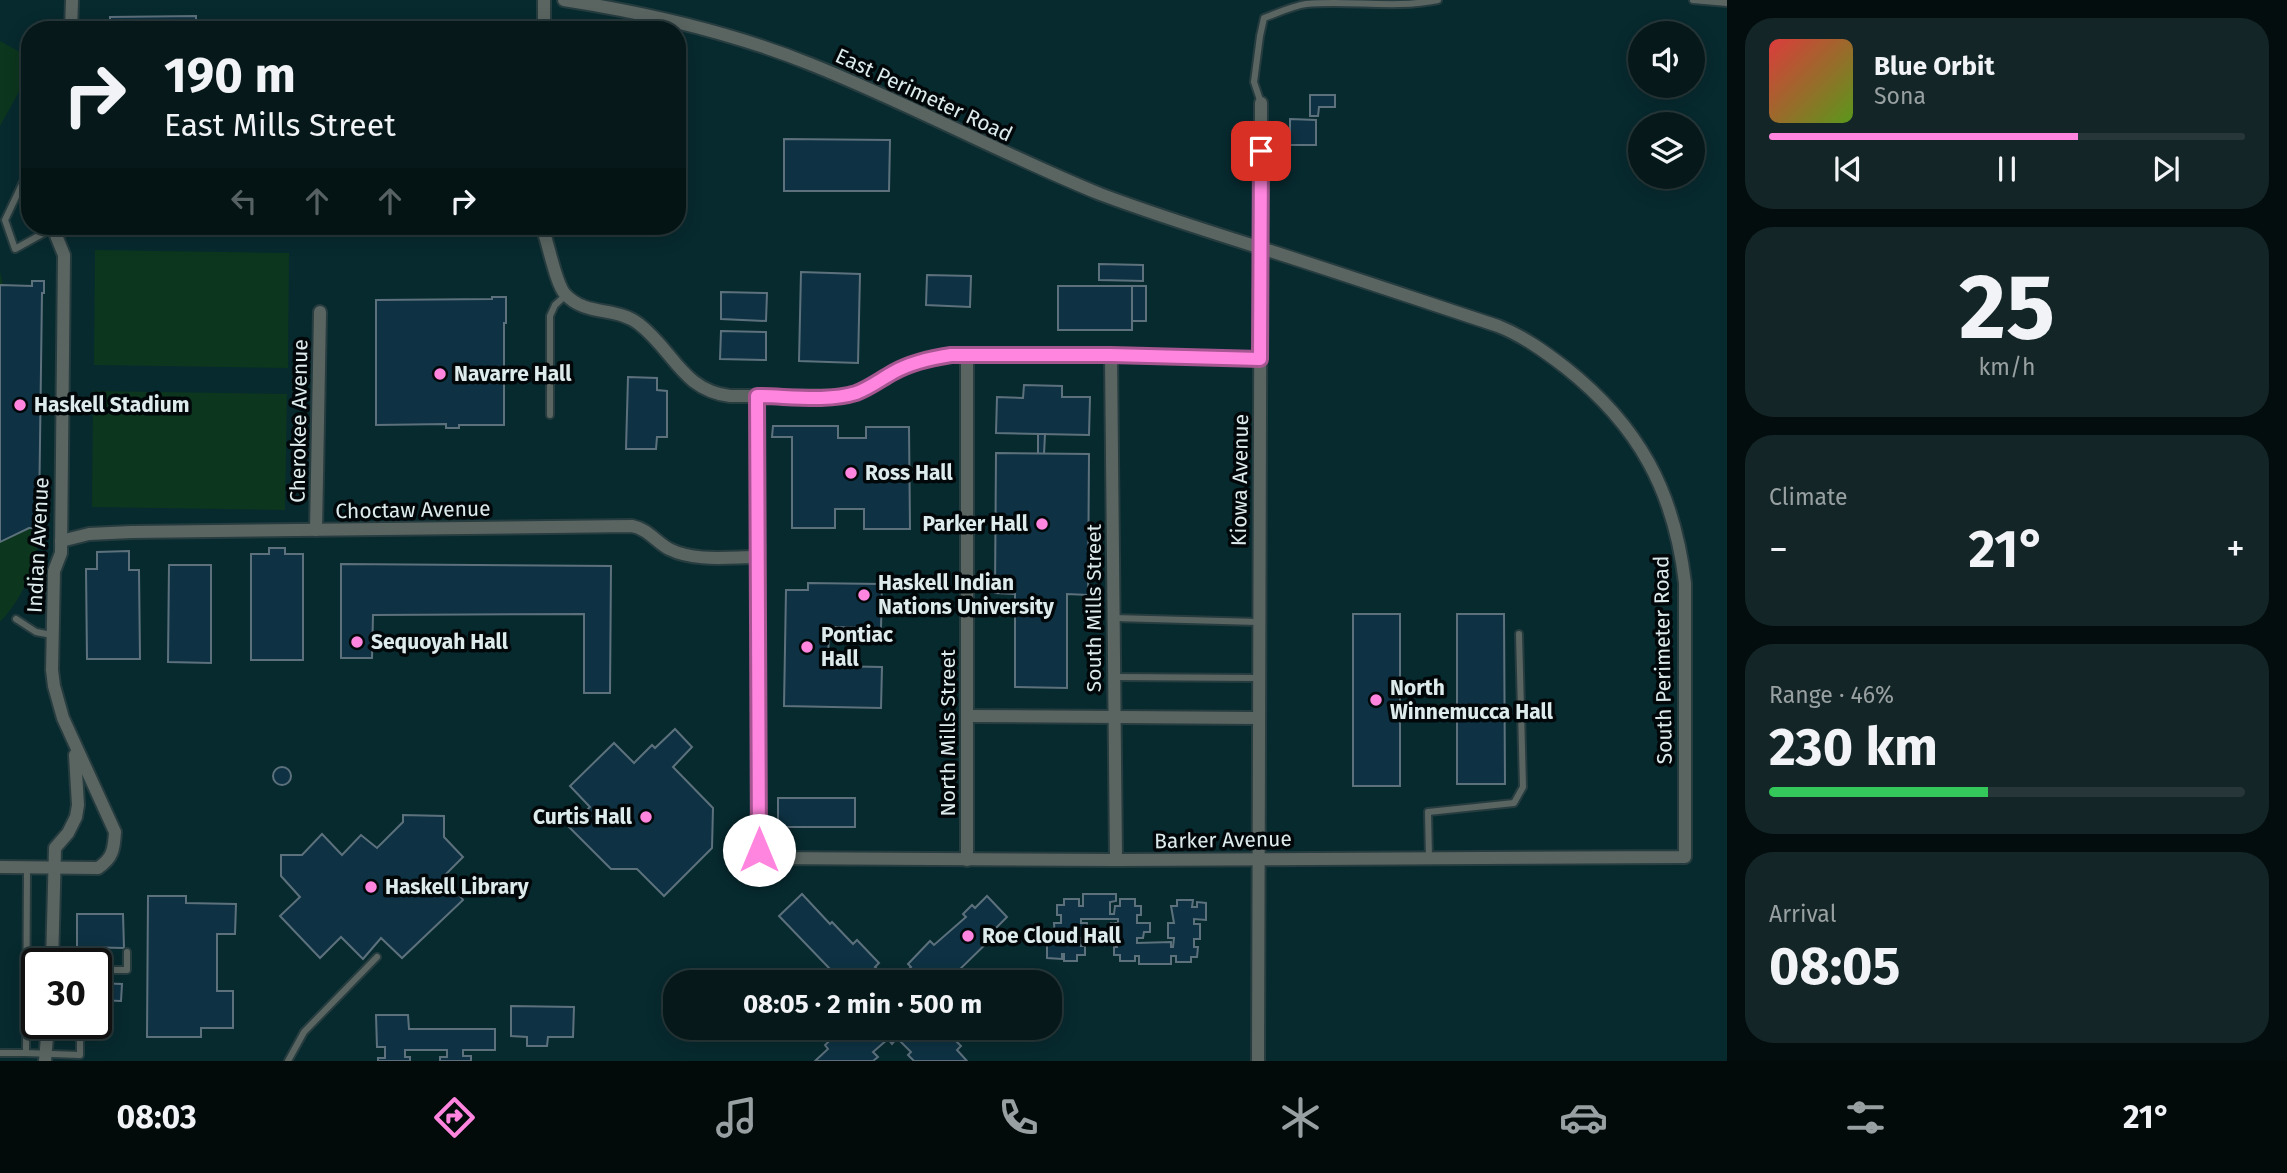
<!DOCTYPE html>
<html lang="en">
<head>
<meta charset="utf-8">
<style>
	:root { --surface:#06181a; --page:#142527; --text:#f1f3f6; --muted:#98a0a2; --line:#273739; --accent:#ff85de }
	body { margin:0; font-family:"Fira Sans",sans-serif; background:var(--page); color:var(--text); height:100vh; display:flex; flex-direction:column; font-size:26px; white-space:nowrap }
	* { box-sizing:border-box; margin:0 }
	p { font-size:23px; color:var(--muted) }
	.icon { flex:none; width:38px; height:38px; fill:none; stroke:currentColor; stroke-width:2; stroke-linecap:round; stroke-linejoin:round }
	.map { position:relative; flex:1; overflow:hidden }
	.side { display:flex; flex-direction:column; gap:18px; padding:18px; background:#030d0e; width:560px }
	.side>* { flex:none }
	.banner { position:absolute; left:21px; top:21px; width:665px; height:214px; border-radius:28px; box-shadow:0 4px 18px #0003,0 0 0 2px var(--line); background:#06181a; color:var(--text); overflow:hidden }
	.controls { position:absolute; left:1628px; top:21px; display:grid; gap:14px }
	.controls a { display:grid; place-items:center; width:77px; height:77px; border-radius:50%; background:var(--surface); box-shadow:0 4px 18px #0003,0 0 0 2px var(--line); font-size:35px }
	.speed { position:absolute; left:21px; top:948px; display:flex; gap:14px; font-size:35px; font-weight:700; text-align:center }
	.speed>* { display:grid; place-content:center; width:91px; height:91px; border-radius:50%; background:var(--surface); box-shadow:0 4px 18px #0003,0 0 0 2px var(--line); line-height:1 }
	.speed .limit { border:4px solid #111; border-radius:10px; background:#fff; color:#111 }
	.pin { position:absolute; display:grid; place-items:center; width:60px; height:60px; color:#fff; margin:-30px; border-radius:14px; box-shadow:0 4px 10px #0006 }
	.me { position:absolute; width:77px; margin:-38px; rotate:0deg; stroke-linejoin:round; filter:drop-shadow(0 0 5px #0008) }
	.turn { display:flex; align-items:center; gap:24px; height:147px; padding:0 28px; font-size:32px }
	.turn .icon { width:91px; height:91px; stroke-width:2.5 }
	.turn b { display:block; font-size:49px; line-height:60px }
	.lanes { display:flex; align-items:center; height:66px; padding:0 28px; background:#0003; justify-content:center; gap:35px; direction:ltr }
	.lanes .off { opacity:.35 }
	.big { font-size:52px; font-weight:700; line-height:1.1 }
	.side .tile { flex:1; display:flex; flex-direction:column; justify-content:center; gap:10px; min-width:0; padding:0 24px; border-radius:28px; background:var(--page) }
	.side .dial { align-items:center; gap:0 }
	.dial b { font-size:91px; line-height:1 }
	.song { display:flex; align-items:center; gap:21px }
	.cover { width:84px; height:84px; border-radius:10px; background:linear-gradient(135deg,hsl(0 70% 55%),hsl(90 70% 35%)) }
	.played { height:7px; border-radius:4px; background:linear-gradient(90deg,var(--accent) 65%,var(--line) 65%) }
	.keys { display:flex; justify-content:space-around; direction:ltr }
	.heat { display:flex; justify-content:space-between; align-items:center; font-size:38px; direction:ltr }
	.charge { height:10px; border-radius:5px; background:linear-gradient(90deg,#34c759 46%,var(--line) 0) }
	.trip { position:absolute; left:663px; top:970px; width:399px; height:70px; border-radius:28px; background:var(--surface); box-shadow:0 4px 18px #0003,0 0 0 2px var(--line); font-weight:700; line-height:70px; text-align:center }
	.tabs { display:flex; height:112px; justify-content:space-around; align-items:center; background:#020a0a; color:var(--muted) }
	.tabs .icon { width:49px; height:49px }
	.tabs .selected { color:var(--accent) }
	.tabs b { font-size:32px; color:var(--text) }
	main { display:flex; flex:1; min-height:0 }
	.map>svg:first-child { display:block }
</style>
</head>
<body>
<main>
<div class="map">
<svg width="1727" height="1061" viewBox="0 0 1727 1061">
	<rect width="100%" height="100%" fill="#082023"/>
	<path fill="#072a2f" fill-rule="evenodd" d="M0 0H1727V1061H0ZM30 30H677V226H30ZM1640 33H1692V86H1640ZM1640 124H1692V177H1640ZM37 964H96V1024H37ZM676 982H1050V1027H676Z"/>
	<g fill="#0c361e">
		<polygon points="0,41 29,57 30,72 0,126"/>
		<polygon points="95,250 289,253 288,368 94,365"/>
		<path d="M0 271 3 285 31 286 32 281H44V293L42 294 39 516 41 517C40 556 27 594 0 622Z"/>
		<polygon points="93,391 287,394 285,510 92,507"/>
	</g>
	<g fill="#0e3243" stroke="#5d717d" stroke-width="2">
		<polygon points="196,16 196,23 226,23 226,28 304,26 304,30 110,30 110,17"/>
		<polygon points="1310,95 1335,95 1335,107 1319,107 1318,116 1310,116"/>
		<polygon points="1290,119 1316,120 1316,145 1290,145"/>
		<polygon points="784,139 890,140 889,191 784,191"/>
		<polygon points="1099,264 1143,265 1143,281 1099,280"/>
		<polygon points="801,272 860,274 858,363 799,361"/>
		<polygon points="927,275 971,276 970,307 926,305"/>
		<polygon points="32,281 44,281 44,293 42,293 39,517 41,517 41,528 29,528 0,542 0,285 32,286"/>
		<rect x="1058" y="286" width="74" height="44"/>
		<rect x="1132" y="286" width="14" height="35"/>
		<polygon points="721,292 767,293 766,321 721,319"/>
		<polygon points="492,297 506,297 506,323 504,323 504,425 459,425 459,428 446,428 446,424 376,425 376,300 492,299"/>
		<polygon points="721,331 766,332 766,360 720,359"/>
		<polygon points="628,377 657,378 657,390 667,391 667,437 657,437 656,449 626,449"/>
		<polygon points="1024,385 1062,386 1062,397 1090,397 1089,435 996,433 997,397 1023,398"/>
		<polygon points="773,426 838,426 838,438 866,438 866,427 909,427 910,529 864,529 864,509 835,509 835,528 792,528 792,437 772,437"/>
		<polygon points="1038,434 1045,434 1044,454 1038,454"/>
		<polygon points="996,453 1089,454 1088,595 1067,594 1067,688 1015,687 1015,594 995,593"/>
		<polygon points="269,548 285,548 285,554 303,554 303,660 251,660 251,554 269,554"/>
		<polygon points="129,551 129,570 139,570 140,659 87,659 86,569 97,569 97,552"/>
		<polygon points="341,564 611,566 610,693 584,693 584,614 373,615 372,658 341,658"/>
		<polygon points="169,565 211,565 211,663 168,662"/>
		<polygon points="808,583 882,584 881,628 829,627 828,666 882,667 881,708 784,706 786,590 808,590"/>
		<rect x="1353" y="614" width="47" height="172"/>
		<polygon points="1457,614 1504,614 1505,784 1457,784"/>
		<polygon points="675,729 692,747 673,767 713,808 712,848 664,896 637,869 611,869 569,827 590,807 570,786 614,743 634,763 652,745 655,748"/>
		<circle cx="282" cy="776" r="9"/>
		<rect x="778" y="798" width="77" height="29"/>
		<polygon points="403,815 444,816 444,837 463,857 444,876 463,900 402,958 381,938 363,959 341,937 320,958 280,916 300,897 281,876 281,855 302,855 322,834 342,855 361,835 377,848 403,822"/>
		<polygon points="802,894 830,924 832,922 853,944 857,940 879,963 875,967 888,980 894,975 899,980 911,967 908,964 930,941 934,945 966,917 963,914 972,905 975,908 987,896 1007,917 995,929 998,932 958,971 961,975 954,982 834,982 826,973 830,969 779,916"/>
		<polygon points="1083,894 1116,894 1116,901 1110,902 1110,914 1114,914 1115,906 1120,906 1120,899 1135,899 1135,906 1141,906 1141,915 1137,915 1137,923 1150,923 1150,932 1144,932 1143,938 1137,938 1137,943 1171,942 1171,947 1173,947 1174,938 1168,938 1168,923 1174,923 1171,906 1177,906 1177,900 1193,900 1192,907 1197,907 1197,902 1206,903 1206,920 1194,919 1194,924 1200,924 1200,939 1194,939 1194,947 1198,947 1197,957 1191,957 1191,962 1176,962 1176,956 1171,956 1171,964 1139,964 1139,956 1135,956 1135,961 1120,961 1120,955 1114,955 1114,947 1117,947 1117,938 1111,938 1111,923 1118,923 1118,919 1081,919 1081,923 1087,923 1088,938 1081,938 1081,946 1085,946 1085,955 1077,955 1077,961 1064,961 1064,954 1062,954 1062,959 1047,958 1047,941 1061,941 1061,937 1055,937 1054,923 1061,923 1061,915 1057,915 1057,905 1064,905 1064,899 1079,899 1079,906 1083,906"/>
		<polygon points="148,896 186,896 186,903 236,904 235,934 217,934 217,991 233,991 233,1028 201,1028 201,1037 147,1037"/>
		<polygon points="77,914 123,914 124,948 77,947"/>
		<polygon points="96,983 122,984 121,1001 96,1000"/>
		<polygon points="511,1006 574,1007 573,1037 548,1037 547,1046 527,1046 527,1037 511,1036"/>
		<polygon points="376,1015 408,1015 409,1029 495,1029 495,1050 463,1050 463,1056 471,1056 471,1061 440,1061 440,1057 447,1057 447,1050 405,1050 405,1057 410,1057 410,1061 378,1061 378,1058 385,1058 385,1047 377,1047"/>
		<polygon points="844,1027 942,1027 961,1046 957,1050 967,1061 914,1061 908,1055 911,1052 897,1038 892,1044 888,1039 873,1052 878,1057 873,1061 815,1061 828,1049 825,1045"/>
	</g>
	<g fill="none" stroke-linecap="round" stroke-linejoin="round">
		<g stroke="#263c3f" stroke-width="10">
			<g id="lane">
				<polyline points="1693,0 1727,3"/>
				<path d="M1261 103 1254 82 1260 36 1264 18C1278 13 1292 6 1306 4 1350 0 1395 9 1438 0"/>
				<polyline points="25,136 24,180 5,220 15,249 53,228"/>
				<polyline points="550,415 550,316 555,305 566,295"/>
				<polyline points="1114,618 1258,622"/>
				<polyline points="16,619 36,632 52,635"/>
				<polyline points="1114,677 1258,678"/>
				<polyline points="1429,858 1428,812 1514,803 1523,787 1519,634"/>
				<polyline points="96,970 127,970 127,952"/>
				<polyline points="0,1053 26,1053 27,868"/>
				<polyline points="26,1053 80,1055 80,1024"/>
				<polyline points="288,1061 304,1032 377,957"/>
			</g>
		</g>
		<g stroke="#263c3f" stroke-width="16">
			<g id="street">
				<polyline points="544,0 544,30"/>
				<path d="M564 0C647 13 731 32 810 64 908 103 1002 154 1100 194 1153 214 1207 231 1261 248 1340 273 1419 300 1498 326 1523 336 1544 351 1566 368 1639 426 1674 491 1685 583V857L1116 860 762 858 759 850 757 396"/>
				<polyline points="71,30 72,0"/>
				<path d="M544 226V233C549 247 556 284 565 294 586 317 616 306 639 324 674 351 682 390 730 396H838L854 394 869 387 905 366 927 358 951 355H1111L1260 359"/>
				<polyline points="1111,355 1116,860"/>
				<polyline points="316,530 320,312"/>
				<path d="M61 541 89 534 131 532 632 526C648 529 655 541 669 549 695 562 729 557 757 557"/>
				<polyline points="967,716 1258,718"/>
				<polyline points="967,860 967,355"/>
				<path d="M0 867 98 868C113 858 114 849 115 832L63 718 54 686 52 670 54 571 61 553 64 255 53 228 54 226"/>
				<polyline points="52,964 55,848 68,833 76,817 78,805 75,755"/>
				<polyline points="45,1061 48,1024"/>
				<polyline points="1258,1061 1261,103"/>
			</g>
		</g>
		<use href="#lane" stroke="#5a6562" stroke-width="6"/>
		<use href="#street" stroke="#5a6562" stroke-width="12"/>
	</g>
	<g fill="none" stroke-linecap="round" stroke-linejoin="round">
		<g stroke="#a65690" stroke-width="18">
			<path id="route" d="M759 850 757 396C786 396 828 402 856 393 870 388 881 379 894 372 912 362 931 358 951 355H1111L1260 359 1261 151"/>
		</g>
		<use href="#route" stroke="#ff85de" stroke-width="12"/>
	</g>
	<g fill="#ff85de" stroke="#02080a" stroke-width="2.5">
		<circle cx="440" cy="374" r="7"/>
		<circle cx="20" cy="405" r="7"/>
		<circle cx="851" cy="473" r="7"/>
		<circle cx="1042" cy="524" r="7"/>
		<circle cx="864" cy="595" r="7"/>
		<circle cx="357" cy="642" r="7"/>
		<circle cx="807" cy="647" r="7"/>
		<circle cx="1376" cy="700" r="7"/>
		<circle cx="646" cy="817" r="7"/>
		<circle cx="371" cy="887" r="7"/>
		<circle cx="968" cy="936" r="7"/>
	</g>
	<g text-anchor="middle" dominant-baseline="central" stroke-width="7" stroke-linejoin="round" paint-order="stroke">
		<g font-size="21" fill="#ddebed" stroke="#02080a">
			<text transform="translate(924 95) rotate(25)">East Perimeter Road</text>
			<text transform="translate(299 421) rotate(-89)">Cherokee Avenue</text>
			<text transform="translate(1240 480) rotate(-89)">Kiowa Avenue</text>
			<text transform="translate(413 510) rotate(-1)">Choctaw Avenue</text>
			<text transform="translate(38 545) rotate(-87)">Indian Avenue</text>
			<text transform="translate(1094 608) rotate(-90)">South Mills Street</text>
			<text transform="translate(1663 660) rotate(-91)">South Perimeter Road</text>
			<text transform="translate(948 733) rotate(-90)">North Mills Street</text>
			<text transform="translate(1223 840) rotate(-1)">Barker Avenue</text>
		</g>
		<g font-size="21" font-weight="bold" fill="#ddebed" stroke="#02080a" text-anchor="start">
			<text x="454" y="374">Navarre Hall</text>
			<text x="34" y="405">Haskell Stadium</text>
			<text x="865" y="473">Ross Hall</text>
			<text x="1028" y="524" text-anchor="end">Parker Hall</text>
			<text x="878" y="583">Haskell Indian<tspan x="878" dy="24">Nations University</tspan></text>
			<text x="821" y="635">Pontiac<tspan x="821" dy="24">Hall</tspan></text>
			<text x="371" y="642">Sequoyah Hall</text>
			<text x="1390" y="688">North<tspan x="1390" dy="24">Winnemucca Hall</tspan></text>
			<text x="632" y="817" text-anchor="end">Curtis Hall</text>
			<text x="385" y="887">Haskell Library</text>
			<text x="982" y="936">Roe Cloud Hall</text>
		</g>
	</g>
</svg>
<div class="controls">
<a><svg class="icon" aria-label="sound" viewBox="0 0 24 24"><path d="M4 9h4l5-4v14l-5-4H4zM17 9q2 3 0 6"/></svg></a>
<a><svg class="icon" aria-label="layers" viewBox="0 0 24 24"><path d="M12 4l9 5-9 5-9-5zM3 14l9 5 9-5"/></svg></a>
</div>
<div class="speed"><div class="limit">30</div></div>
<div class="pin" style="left:1261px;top:151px;background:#d93025"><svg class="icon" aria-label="arrive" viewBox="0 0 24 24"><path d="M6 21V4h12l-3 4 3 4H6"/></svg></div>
<svg class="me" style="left:759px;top:850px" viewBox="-20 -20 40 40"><circle r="19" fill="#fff"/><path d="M0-13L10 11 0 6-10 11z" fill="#ff85de"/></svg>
<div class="trip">08:05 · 2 min · 500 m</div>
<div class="banner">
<div class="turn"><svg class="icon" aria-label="right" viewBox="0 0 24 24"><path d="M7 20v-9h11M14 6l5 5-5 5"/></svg><div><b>190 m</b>East Mills Street</div></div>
<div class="lanes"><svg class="icon off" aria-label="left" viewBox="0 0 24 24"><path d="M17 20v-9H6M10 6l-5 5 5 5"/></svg><svg class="icon off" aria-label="ahead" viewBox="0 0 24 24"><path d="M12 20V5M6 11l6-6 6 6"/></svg><svg class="icon off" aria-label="ahead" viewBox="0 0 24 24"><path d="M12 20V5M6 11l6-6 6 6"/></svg><svg class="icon" aria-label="right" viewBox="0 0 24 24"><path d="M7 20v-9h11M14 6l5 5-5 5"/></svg></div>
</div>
</div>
<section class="side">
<div class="tile">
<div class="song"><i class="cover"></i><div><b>Blue Orbit</b><p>Sona</p></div></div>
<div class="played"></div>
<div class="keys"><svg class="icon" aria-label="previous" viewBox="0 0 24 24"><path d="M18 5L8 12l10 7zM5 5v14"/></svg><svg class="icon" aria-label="pause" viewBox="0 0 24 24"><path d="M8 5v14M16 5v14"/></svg><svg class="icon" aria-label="next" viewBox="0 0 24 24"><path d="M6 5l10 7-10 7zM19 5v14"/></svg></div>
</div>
<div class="tile dial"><b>25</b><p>km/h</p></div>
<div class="tile"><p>Climate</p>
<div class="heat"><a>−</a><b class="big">21°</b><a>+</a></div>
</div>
<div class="tile"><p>Range · 46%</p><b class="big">230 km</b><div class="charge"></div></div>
<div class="tile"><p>Arrival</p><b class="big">08:05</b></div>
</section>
</main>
<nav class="tabs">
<b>08:03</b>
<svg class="icon selected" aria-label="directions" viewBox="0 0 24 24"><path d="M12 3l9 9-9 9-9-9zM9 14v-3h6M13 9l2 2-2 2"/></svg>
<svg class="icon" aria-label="music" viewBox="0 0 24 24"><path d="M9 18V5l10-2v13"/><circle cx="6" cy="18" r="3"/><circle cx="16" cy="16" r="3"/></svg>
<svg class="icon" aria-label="phone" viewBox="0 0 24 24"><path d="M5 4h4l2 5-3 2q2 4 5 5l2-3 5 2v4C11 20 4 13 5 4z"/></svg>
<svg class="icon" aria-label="climate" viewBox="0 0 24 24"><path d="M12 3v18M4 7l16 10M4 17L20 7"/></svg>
<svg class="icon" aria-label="car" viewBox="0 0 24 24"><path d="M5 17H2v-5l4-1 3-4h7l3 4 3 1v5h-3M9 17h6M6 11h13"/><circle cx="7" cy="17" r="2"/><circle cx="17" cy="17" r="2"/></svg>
<svg class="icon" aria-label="filters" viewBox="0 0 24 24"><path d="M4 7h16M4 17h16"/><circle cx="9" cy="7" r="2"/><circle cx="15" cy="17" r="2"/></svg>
<b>21°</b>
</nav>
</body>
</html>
